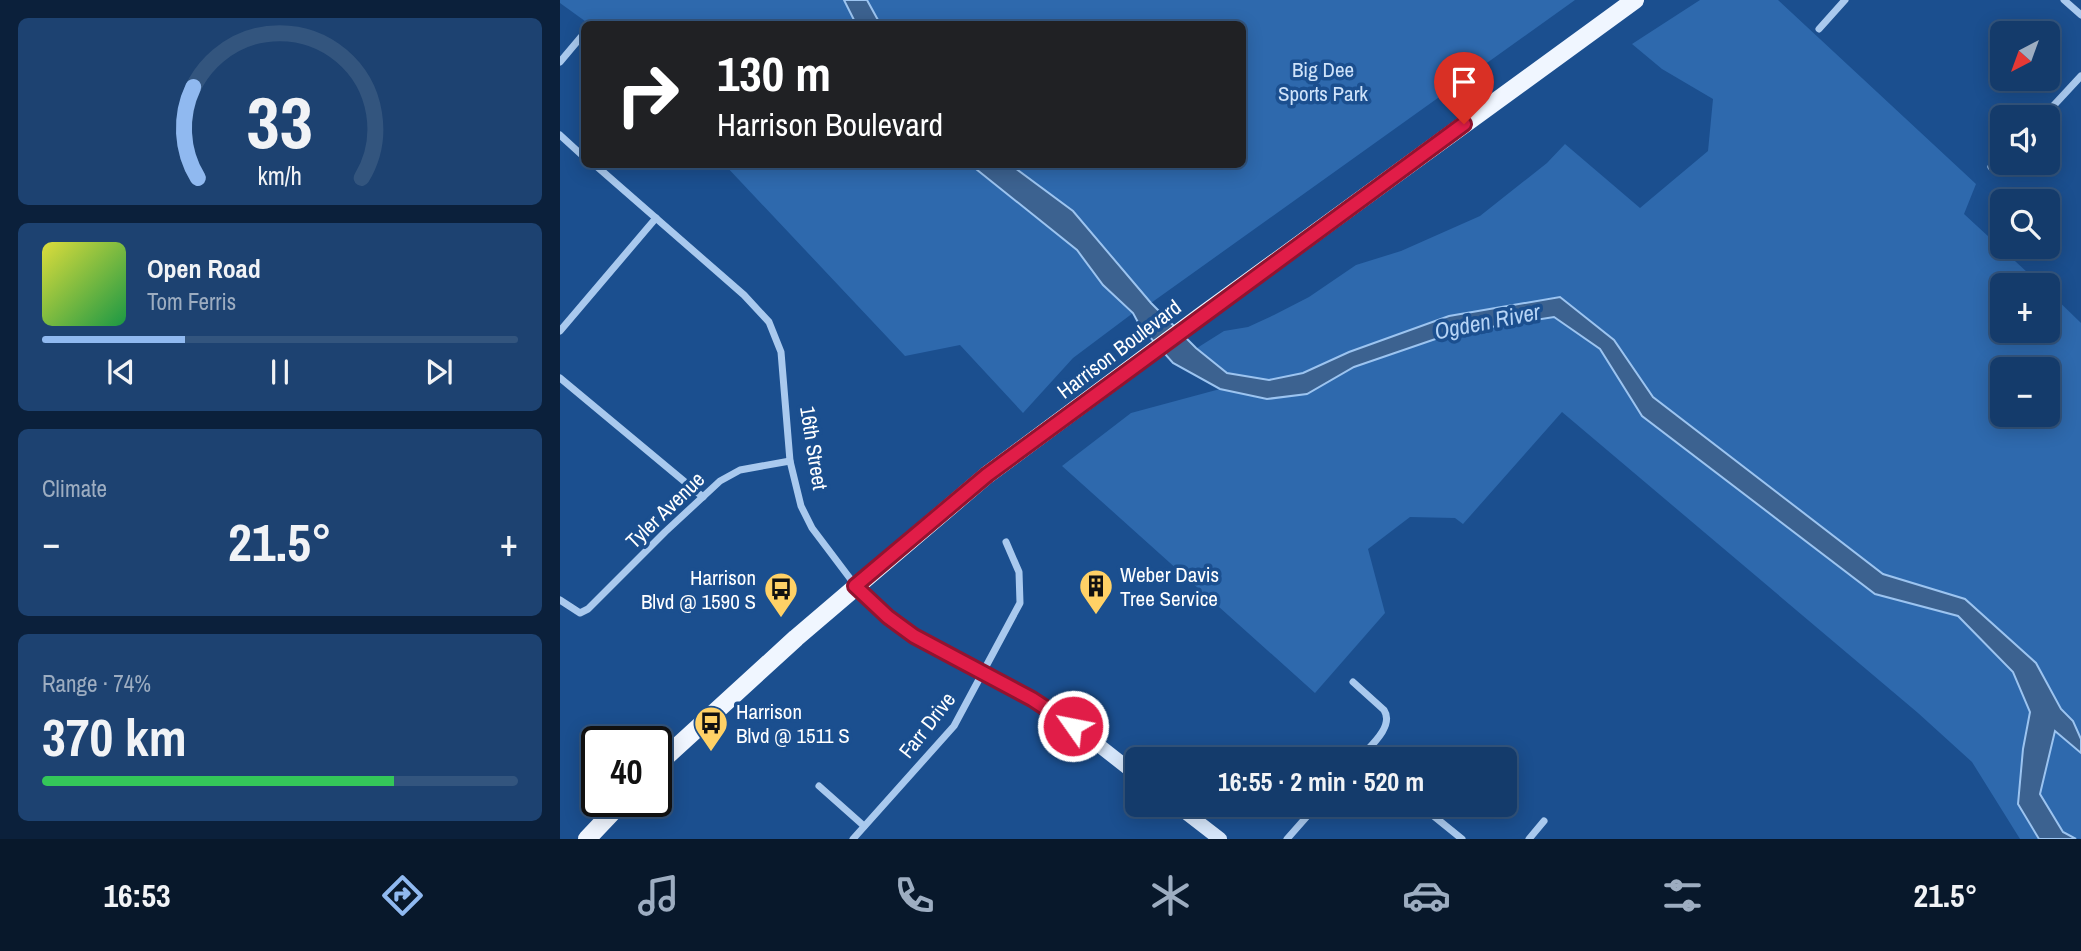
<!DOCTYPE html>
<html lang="en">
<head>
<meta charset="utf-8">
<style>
	:root { --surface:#143b6b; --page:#1d4271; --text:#f1f3f6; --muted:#9dadc1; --line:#33557e; --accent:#90b9f0 }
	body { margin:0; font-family:"Archivo Narrow",sans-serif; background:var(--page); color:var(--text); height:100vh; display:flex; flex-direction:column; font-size:26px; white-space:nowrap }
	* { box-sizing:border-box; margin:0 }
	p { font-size:23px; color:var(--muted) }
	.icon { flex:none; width:38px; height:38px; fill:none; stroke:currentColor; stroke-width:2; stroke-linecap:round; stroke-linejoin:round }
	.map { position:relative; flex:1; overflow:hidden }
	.details { display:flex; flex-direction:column; gap:18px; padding:18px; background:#0b203b; width:560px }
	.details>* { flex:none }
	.guide { position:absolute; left:21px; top:21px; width:665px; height:147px; border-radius:10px; box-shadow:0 4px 18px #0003,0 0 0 2px var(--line); background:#202124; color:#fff; overflow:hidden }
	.needle { width:46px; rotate:221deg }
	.fabs { position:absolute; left:1430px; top:21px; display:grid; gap:14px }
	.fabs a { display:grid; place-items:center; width:70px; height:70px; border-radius:10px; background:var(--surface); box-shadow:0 4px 18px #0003,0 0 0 2px var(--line); font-size:35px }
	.speed { position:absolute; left:21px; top:726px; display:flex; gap:14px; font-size:35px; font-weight:700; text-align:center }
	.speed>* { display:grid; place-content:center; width:91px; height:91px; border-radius:50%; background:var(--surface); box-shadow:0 4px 18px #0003,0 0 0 2px var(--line); line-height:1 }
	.speed .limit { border:4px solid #111; border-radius:10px; background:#fff; color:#111 }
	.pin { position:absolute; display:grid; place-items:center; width:60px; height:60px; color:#fff; margin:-72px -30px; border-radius:50% 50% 50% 0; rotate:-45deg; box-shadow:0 0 7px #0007 }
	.pin .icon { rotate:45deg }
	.me { position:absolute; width:77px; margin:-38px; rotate:303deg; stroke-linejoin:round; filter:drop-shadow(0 0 5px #0008) }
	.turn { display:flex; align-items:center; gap:24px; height:147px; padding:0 21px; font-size:32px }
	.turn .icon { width:91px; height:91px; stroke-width:2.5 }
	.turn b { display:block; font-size:49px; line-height:60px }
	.big { font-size:52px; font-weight:800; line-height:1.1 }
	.details .widget { flex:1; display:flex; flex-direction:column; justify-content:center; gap:10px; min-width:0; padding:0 24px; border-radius:10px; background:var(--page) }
	.details .dial { align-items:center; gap:0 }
	.dial svg { height:182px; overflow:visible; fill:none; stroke:var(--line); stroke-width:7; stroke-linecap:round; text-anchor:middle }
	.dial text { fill:var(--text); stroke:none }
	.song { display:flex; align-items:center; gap:21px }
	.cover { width:84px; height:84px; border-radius:10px; background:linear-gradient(135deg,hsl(60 70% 55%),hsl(140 70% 35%)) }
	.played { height:7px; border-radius:4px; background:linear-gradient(90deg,var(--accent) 30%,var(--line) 30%) }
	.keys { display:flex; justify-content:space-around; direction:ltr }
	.heat { display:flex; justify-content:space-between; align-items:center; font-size:38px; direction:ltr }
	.charge { height:10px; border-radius:5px; background:linear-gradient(90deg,#34c759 74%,var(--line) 0) }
	.trip { position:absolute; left:565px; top:747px; width:392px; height:70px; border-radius:10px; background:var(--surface); box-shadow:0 4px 18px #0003,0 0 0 2px var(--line); font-weight:800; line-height:70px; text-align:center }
	.dock { display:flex; height:112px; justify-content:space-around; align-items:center; background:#08182b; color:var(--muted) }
	.dock .icon { width:49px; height:49px }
	.dock .current { color:var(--accent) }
	.dock b { font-size:32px; color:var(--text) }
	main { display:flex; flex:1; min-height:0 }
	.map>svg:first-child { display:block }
</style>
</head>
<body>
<main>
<section class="details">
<div class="widget dial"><svg viewBox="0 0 100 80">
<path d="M14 69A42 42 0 1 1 86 69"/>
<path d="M14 69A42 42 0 0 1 12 29" stroke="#90b9f0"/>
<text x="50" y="56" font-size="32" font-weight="700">33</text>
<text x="50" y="72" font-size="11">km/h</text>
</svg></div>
<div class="widget">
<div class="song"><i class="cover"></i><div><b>Open Road</b><p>Tom Ferris</p></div></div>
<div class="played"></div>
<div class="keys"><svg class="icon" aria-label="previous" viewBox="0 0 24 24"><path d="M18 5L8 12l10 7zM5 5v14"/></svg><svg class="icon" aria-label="pause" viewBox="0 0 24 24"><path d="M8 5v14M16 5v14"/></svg><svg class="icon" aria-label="next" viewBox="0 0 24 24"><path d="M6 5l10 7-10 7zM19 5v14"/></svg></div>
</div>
<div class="widget"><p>Climate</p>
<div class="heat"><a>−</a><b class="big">21.5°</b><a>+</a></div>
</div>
<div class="widget"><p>Range · 74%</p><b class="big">370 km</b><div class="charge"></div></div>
</section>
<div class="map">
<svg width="1521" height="839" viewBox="0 0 1521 839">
	<rect width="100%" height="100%" fill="#1b4f8f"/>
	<g fill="#2e69ad" fill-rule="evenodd">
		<polygon points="0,0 284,0 296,24 29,24 0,3"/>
		<polygon points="307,0 1015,0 591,303 513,211 451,165 682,164 682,24 323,24 318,20"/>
		<path d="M1140 0H1218L1416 184 1404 214 1481 285H1442V331H1488V291L1521 323V839C1499 838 1490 811 1480 794L1501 709 1405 599 1323 574 1093 397 1054 340 1000 297 889 316 789 352 743 373 709 380 667 373 637 348 664 331 688 327 714 315 749 297 796 265 841 251 920 216 987 163 1005 144 1080 208 1148 151 1153 99 1102 69 1072 44ZM1442 369H1488V415H1442Z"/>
		<polygon points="165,165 411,165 517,250 543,285 573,313 513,358 463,413 400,345 345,356"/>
		<polygon points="994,317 1040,349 1082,416 1315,594 1397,616 1453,672 1470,712 1463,749 1458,804 1479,839 1460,839 1412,762 1358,713 1002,412 903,524 895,518 850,517 808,549 825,613 755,693 502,466 571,413 660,389 707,399 747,394 794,367 893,333"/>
	</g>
	<g fill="#3c6290" stroke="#9cc4f0" stroke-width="2">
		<polygon points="284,0 307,0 318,20 323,24 296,24"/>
		<polygon points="411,165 451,165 513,211 591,303 636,348 667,373 709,380 743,373 789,352 889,316 1000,297 1054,340 1093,397 1323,574 1405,599 1476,663 1501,709 1513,721 1521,739 1521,753 1495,731 1480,794 1503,832 1516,839 1479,839 1458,804 1463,749 1470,712 1453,672 1398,616 1315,594 1082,416 1040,349 994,317 893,333 794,367 747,394 707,399 660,389 613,363 580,326 573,313 543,285 517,250"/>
	</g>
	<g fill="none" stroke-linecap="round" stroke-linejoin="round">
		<g stroke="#a9c9ee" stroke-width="7">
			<polyline points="1504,0 1521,15"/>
			<polyline points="1259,29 1285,0"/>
			<polyline points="0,62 21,37"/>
			<polyline points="1483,117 1521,76"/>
			<polyline points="0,135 24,157"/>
			<polyline points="34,164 184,295 209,322 221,352 230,461 241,506 252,528 295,585"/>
			<polyline points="1431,167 1442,160"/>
			<polyline points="0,331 96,218"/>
			<polyline points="0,378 143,497"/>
			<polyline points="0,600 20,613 28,609 105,532 160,481 180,470 230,461"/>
			<path d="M793 682 824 710C835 727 808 748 798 760"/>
			<polyline points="259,786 304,826"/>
			<polyline points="860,805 902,839"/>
			<polyline points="293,839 394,726 460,603 459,572 446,542"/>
			<polyline points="727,839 757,805"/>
			<polyline points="969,839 984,821"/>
		</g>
		<g stroke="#d6e6fa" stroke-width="14">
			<polyline points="295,586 328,617 353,636 472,699 513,725 578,776"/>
			<polyline points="616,805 660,839"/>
		</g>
		<g stroke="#f0f6ff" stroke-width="18">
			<polyline points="96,766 236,638 427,475 641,316 1075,0"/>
			<polyline points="27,839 62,802"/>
		</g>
	</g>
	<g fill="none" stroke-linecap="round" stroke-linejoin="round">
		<g stroke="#92132f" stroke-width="18">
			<polyline id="route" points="513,726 472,699 354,636 328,617 295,586 427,475 904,124"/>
		</g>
		<use href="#route" stroke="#e11d48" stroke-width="12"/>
	</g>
	<defs>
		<g id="building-pin" transform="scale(1.75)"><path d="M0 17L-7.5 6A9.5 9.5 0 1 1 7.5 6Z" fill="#ffd166" stroke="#1b4f8f"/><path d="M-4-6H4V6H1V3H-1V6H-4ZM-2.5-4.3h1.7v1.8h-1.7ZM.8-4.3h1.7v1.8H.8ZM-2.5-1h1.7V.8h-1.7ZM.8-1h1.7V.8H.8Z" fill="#111"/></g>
		<g id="bus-pin" transform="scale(1.75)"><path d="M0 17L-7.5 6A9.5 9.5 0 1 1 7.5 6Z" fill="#ffd166" stroke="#1b4f8f"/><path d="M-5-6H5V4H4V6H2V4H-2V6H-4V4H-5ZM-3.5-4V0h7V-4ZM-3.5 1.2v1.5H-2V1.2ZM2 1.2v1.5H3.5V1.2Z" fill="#111"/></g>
	</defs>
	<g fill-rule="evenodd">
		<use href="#building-pin" x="536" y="586"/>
		<use href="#bus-pin" x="221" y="589"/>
		<use href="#bus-pin" x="151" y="723"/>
	</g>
	<g text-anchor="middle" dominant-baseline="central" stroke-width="7" stroke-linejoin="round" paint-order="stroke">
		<g font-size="21" fill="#cfe3fa" stroke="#1b4f8f">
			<text x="763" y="69">Big Dee<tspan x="763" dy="24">Sports Park</tspan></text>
		</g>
		<g font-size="21" fill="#fff" stroke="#1b4f8f">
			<text transform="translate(559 349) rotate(-37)">Harrison Boulevard</text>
			<text transform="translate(254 448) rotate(81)">16th Street</text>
			<text transform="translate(105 510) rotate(-44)">Tyler Avenue</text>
			<text transform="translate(367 725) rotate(-52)">Farr Drive</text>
		</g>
		<g font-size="21" fill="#fff" stroke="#1b4f8f" text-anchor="start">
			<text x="560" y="574">Weber Davis<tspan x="560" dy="24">Tree Service</tspan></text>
			<text x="196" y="577" text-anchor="end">Harrison<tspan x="196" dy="24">Blvd @ 1590 S</tspan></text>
			<text x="176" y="711">Harrison<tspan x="176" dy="24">Blvd @ 1511 S</tspan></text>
		</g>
		<g font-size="23" font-style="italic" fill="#b5d3f5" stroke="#1b4f8f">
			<text transform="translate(927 321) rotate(-11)">Ogden River</text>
		</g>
	</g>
</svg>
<div class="fabs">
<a><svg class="needle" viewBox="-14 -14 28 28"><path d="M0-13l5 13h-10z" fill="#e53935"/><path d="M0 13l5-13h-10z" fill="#9dadc1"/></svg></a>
<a><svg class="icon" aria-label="sound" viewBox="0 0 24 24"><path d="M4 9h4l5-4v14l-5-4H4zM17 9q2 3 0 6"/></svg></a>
<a><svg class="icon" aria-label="search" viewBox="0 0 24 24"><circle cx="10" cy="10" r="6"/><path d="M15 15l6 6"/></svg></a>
<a>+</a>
<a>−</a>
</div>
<div class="speed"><div class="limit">40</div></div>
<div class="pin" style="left:904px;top:124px;background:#d93025"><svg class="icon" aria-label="arrive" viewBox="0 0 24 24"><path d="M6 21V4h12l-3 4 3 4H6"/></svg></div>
<svg class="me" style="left:513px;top:726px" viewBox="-20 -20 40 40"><circle r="17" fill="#e11d48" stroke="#fff" stroke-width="3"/><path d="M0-11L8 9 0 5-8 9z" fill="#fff"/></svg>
<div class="trip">16:55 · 2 min · 520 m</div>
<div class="guide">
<div class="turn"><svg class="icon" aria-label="right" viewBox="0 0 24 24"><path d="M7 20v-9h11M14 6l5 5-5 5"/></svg><div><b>130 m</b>Harrison Boulevard</div></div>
</div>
</div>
</main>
<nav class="dock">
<b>16:53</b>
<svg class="icon current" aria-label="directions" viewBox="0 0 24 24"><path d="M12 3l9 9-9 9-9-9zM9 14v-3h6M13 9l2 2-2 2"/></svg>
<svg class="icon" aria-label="music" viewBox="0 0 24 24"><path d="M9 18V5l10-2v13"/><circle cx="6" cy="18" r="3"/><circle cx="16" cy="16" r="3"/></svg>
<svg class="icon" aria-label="phone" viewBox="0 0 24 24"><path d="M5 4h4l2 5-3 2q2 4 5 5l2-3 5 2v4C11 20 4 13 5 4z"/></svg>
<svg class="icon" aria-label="climate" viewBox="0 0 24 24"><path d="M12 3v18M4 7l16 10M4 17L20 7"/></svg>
<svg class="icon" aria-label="car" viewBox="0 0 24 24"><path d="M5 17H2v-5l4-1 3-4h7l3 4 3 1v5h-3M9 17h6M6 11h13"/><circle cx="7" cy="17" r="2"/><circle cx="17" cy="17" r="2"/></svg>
<svg class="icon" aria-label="filters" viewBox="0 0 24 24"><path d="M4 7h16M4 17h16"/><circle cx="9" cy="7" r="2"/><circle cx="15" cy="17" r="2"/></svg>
<b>21.5°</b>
</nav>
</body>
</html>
